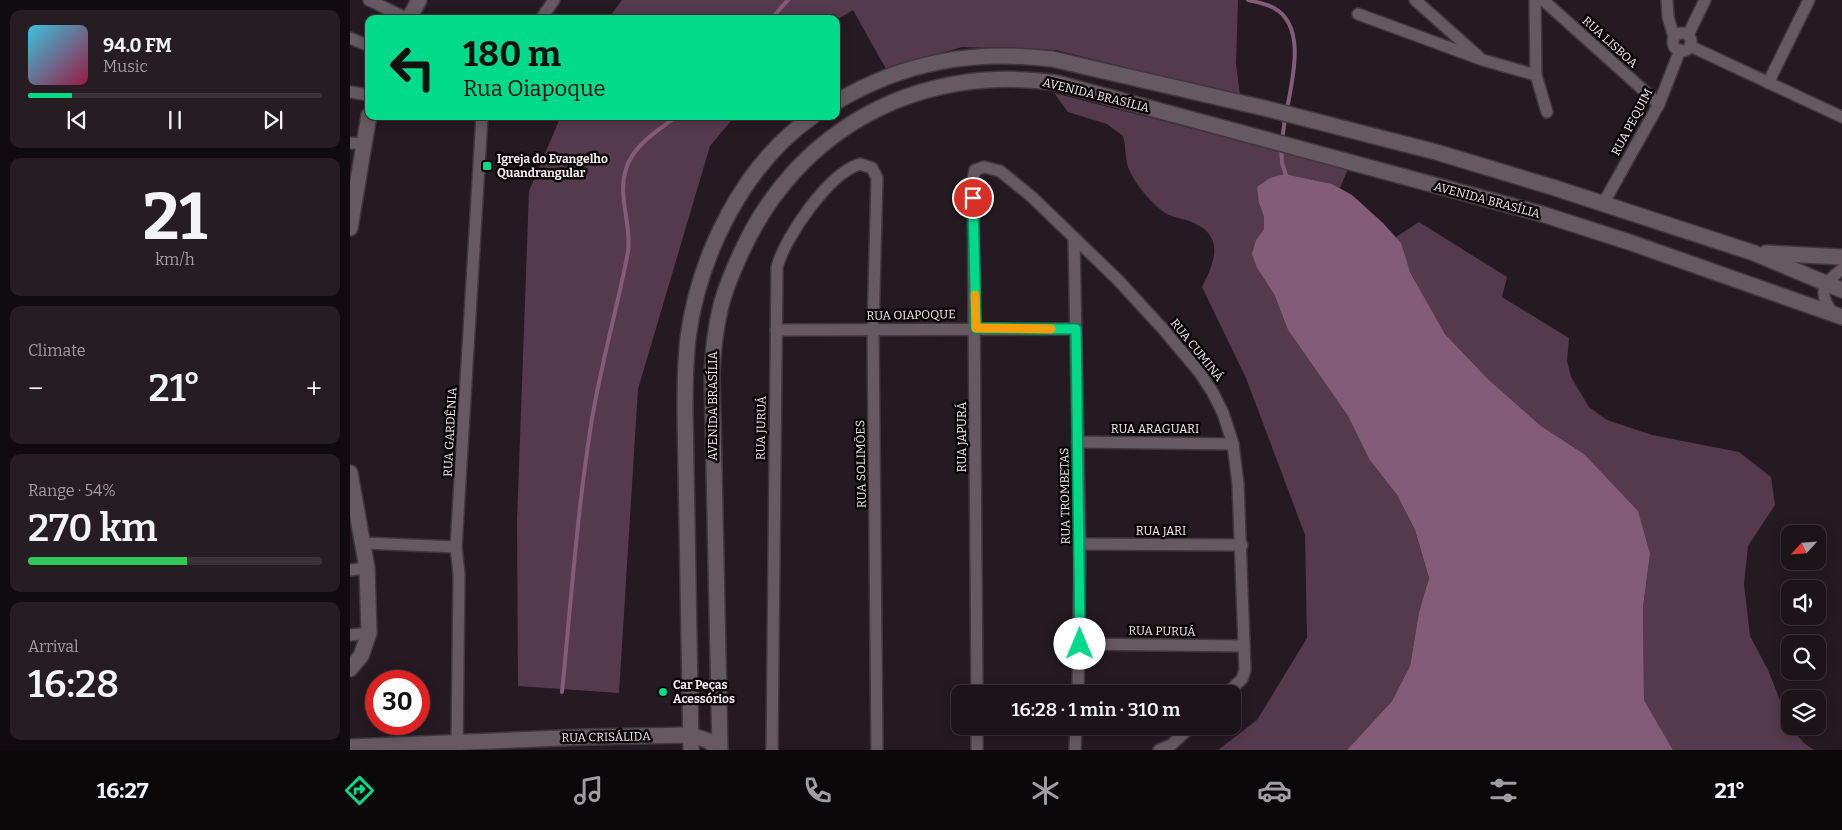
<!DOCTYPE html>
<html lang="en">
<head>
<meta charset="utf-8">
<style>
	:root { --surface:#1c1419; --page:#251d22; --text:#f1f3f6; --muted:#a09ea2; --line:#3a3338; --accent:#01d98b }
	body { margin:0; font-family:Bitter,serif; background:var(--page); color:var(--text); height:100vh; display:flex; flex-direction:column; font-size:19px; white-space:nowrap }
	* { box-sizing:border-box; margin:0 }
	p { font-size:16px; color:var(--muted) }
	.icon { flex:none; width:28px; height:28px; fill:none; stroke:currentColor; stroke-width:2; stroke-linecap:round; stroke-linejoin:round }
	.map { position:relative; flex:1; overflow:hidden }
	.side { display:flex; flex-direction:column; gap:10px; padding:10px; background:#0f0b0e; width:350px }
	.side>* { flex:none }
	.top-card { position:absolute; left:15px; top:15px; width:475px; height:105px; border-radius:10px; box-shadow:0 2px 12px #0003,0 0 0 1px var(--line); background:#01d98b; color:#111; overflow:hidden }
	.needle { width:32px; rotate:244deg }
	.fabs { position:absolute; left:1431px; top:525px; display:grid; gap:10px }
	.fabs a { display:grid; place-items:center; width:45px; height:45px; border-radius:10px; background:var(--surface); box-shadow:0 2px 12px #0003,0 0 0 1px var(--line); font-size:25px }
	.speed { position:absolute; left:15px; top:670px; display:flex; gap:10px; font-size:25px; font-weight:700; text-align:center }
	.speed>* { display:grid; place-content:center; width:65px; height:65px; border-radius:50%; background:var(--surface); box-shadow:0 2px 12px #0003,0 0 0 1px var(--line); line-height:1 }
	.speed .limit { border:8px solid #d22; background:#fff; color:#111 }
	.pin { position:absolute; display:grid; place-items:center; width:42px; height:42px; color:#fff; margin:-21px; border:2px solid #fff; border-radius:50%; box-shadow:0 1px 5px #0007 }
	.me { position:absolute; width:55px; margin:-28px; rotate:0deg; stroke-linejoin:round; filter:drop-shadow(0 0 4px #0008) }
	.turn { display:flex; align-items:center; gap:18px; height:105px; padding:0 15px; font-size:22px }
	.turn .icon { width:65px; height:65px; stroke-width:2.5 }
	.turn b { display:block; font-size:35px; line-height:42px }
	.big { font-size:38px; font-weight:600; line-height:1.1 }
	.side .tile { flex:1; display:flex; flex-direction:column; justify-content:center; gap:8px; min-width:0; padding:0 18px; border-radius:10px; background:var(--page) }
	.side .dial { align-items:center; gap:0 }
	.dial b { font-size:65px; line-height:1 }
	.song { display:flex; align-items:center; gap:15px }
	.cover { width:60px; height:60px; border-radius:8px; background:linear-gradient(135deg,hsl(190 70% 55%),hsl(340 70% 35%)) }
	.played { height:5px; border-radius:2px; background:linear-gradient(90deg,var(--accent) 15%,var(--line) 15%) }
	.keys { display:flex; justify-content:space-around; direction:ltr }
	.heat { display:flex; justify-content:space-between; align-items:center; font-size:28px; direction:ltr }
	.charge { height:8px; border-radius:4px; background:linear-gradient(90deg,#34c759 54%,var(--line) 0) }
	.trip { position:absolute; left:601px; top:685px; width:290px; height:50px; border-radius:10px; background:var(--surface); box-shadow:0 2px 12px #0003,0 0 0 1px var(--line); font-weight:600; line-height:50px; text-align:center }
	.menu { display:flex; height:80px; justify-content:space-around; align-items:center; background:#0b080a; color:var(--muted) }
	.menu .icon { width:35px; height:35px }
	.menu .selected { color:var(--accent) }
	.menu b { font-size:22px; color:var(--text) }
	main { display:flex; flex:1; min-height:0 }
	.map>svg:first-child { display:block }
</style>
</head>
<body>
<main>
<section class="side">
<div class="tile">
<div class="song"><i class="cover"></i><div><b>94.0 FM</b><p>Music</p></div></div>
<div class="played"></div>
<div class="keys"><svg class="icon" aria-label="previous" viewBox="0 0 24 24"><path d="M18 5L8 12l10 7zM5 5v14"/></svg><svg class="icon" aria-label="pause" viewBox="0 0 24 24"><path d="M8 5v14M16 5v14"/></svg><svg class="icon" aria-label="next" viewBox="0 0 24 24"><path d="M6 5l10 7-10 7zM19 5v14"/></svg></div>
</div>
<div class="tile dial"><b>21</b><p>km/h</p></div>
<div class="tile"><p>Climate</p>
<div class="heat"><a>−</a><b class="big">21°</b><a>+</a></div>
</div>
<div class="tile"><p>Range · 54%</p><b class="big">270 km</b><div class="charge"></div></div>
<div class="tile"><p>Arrival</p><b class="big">16:28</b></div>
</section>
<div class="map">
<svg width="1492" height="750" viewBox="0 0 1492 750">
	<rect width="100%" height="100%" fill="#251a21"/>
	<g fill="#543a4c">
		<polygon points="272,0 888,0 886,64 890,96 706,50 612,47 536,69 503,10 486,20 258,19"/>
		<path d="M704 93 998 169 990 188 982 184 935 174 909 203 914 217V229L906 240 907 268 924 294 938 330 998 416 1019 459 1047 495 1065 530 1079 578 1069 612 1060 666 1042 701 997 750H868L907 720 957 638 955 535 896 378 852 287C866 260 875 234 839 221 830 218 819 217 811 210 798 199 784 183 778 167 775 158 776 146 773 136L757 124 718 112Z"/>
		<polygon points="211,116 385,116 360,146 288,389 269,693 168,686 167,521 179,191"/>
		<polygon points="1069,222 1157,277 1152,297 1219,338 1217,361 1221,377 1239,407 1257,420 1302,435 1389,452 1421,477 1425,505 1398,546 1394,584 1400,636 1418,670 1441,728 1454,743 1464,750 1323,750 1294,700 1293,607 1300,554 1234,454 1191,426 1138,379 1095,334 1060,272 1046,237"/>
	</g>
	<polygon fill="#835c77" points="935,174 982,184 1002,195 1033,223 1051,243 1060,272 1095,334 1138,379 1191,426 1234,454 1288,511 1300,554 1293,607 1294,700 1323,750 997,750 1042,701 1060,666 1069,612 1079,578 1065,530 1047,495 1019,459 998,416 938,330 924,294 907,268 902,254 906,240 914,229 914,217 909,203 907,187 920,178"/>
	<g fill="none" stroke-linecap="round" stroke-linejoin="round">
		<g stroke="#835c77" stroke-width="4">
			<path d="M898 0C906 2 917 4 924 8 957 26 942 81 937 109"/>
			<polyline points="421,19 438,0"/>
			<polyline points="932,141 935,118"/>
			<polyline points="931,148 932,163 937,178"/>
			<path d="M212 692C221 602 227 514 241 425 250 367 267 310 278 252 282 224 267 197 276 169 283 145 308 131 327 116"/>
		</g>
		<g stroke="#40373d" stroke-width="14">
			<g id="street">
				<polyline points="19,0 58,19"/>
				<polyline points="1065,0 1128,56"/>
				<polyline points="1185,0 1186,75 1197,112"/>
				<polyline points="1193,0 1309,104"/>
				<polyline points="1317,0 1318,17 1324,37"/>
				<polyline points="1008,14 1133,60 1186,75"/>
				<polyline points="191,19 204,0"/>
				<circle cx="1332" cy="42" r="9"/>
				<polyline points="1338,35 1355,0"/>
				<polyline points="0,38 19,46"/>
				<polyline points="1340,46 1492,117"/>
				<polyline points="1418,83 1459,0"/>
				<polyline points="0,92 19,95"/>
				<polyline points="0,143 13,144"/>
				<polyline points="1253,204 1309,104 1330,50"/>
				<polyline points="724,238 730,544 728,694"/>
				<path d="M1482 312C1467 292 1474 283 1492 269"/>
				<polyline points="426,330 726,329"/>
				<polyline points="727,442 883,444"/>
				<polyline points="14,543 106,547"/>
				<polyline points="730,544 892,545"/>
				<polyline points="0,570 17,568"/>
				<polyline points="0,635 19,633"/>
				<polyline points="730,644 894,646"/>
				<polyline points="627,694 623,179 625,170 634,167 650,171 682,197 768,280 813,329 850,373 863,393 873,413 883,444 888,484 895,670 892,679 876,694"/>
				<polyline points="627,726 627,750"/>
				<polyline points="107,750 109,574 106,547 132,116"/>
				<path d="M422 750 427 267C435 237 479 173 510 164L522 168 527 178 523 329 527 750"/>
				<polyline points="725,750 726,726"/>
				<polyline points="809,750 821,745 842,726"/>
			</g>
		</g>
		<g stroke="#40373d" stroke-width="18">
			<g id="secondary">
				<polyline points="59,19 69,0"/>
				<path d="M486 102C555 61 624 50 702 59L914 108 1086 152 1202 187 1404 253 1492 290"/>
				<polyline points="0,228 19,115"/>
				<polyline points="1416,253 1492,257"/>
				<polyline points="0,473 17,568 19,633 11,656 0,669"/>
				<polyline points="0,747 235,737 341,735 359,741 369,750"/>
				<path d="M341 750 335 411C335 386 335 363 338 338 349 255 393 165 463 116"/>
				<path d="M370 750 362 373C363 352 365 331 370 310 374 290 383 271 391 253 448 127 571 63 707 83L1192 214 1279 242 1492 317"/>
			</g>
		</g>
		<use href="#street" stroke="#665962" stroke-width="11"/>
		<use href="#secondary" stroke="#665962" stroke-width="15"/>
	</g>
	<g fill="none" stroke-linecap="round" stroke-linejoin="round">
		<g stroke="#018d5a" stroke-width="12">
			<polyline id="route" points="623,198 626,328 726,329 730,644"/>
		</g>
		<use href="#route" stroke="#01d98b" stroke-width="9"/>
		<polyline stroke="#f59e0b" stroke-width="9" points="625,295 626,328 701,329"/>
	</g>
	<g fill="#01d98b" stroke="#0b0709" stroke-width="2">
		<rect x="132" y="161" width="10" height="10" rx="2.5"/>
		<circle cx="313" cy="692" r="5"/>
	</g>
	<g text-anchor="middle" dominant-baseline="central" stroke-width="5" stroke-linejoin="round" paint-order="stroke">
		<g font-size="12" fill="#f2eaef" stroke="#0b0709">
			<text transform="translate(1260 42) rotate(42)">RUA LISBOA</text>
			<text transform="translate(746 95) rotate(14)">AVENIDA BRASÍLIA</text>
			<text transform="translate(1282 122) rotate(-62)">RUA PEQUIM</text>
			<text transform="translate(1137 200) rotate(15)">AVENIDA BRASÍLIA</text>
			<text transform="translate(561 315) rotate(-1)">RUA OIAPOQUE</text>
			<text transform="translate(847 350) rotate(51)">RUA CUMINÁ</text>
			<text transform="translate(363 406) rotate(-90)">AVENIDA BRASÍLIA</text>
			<text transform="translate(411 428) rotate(-89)">RUA JURUÁ</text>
			<text x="805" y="429">RUA ARAGUARI</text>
			<text transform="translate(100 432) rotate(-87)">RUA GARDÊNIA</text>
			<text transform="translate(612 437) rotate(-90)">RUA JAPURÁ</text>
			<text transform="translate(511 464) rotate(-91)">RUA SOLIMÕES</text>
			<text transform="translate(715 496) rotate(-91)">RUA TROMBETAS</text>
			<text x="811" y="531">RUA JARI</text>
			<text transform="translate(812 631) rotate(1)">RUA PURUÁ</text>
			<text transform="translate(256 737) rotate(-1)">RUA CRISÁLIDA</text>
		</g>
		<g font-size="12" font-weight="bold" fill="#f2eaef" stroke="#0b0709" text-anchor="start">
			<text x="147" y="159">Igreja do Evangelho<tspan x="147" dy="14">Quandrangular</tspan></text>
			<text x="323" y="685">Car Peças<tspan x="323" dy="14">Acessórios</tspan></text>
		</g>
	</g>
</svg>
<div class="fabs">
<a><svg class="needle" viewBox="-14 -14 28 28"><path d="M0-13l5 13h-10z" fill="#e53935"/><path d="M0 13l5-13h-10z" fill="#a09ea2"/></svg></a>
<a><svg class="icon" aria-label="sound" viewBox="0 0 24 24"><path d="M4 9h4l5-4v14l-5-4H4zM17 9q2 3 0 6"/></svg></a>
<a><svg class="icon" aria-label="search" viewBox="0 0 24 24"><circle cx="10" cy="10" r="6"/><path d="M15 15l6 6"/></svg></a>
<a><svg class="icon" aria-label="layers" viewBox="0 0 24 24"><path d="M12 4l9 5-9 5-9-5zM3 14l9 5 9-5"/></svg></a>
</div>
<div class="speed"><div class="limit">30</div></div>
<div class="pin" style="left:623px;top:198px;background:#d93025"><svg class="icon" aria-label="arrive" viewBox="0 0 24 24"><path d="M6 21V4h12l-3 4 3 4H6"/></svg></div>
<svg class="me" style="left:730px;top:644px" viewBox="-20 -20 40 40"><circle r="19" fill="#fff"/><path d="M0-13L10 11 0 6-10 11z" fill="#01d98b"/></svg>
<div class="trip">16:28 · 1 min · 310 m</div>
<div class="top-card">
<div class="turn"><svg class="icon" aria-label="left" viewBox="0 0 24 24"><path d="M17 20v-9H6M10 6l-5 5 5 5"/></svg><div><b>180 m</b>Rua Oiapoque</div></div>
</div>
</div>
</main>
<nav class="menu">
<b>16:27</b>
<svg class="icon selected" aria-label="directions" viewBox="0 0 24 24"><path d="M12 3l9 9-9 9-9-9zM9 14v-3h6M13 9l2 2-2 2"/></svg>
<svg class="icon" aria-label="music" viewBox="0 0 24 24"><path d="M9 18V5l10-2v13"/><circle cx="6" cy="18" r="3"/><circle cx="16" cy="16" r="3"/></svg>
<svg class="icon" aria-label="phone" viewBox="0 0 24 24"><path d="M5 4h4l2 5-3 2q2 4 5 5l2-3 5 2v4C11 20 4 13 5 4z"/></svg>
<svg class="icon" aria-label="climate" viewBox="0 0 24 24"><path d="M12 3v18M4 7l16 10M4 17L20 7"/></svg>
<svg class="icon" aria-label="car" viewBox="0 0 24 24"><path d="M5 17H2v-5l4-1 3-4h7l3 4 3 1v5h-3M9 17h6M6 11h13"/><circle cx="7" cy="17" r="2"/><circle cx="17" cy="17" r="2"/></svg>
<svg class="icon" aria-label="filters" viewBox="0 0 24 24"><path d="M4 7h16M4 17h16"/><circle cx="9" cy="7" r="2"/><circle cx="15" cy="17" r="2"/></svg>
<b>21°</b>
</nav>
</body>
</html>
